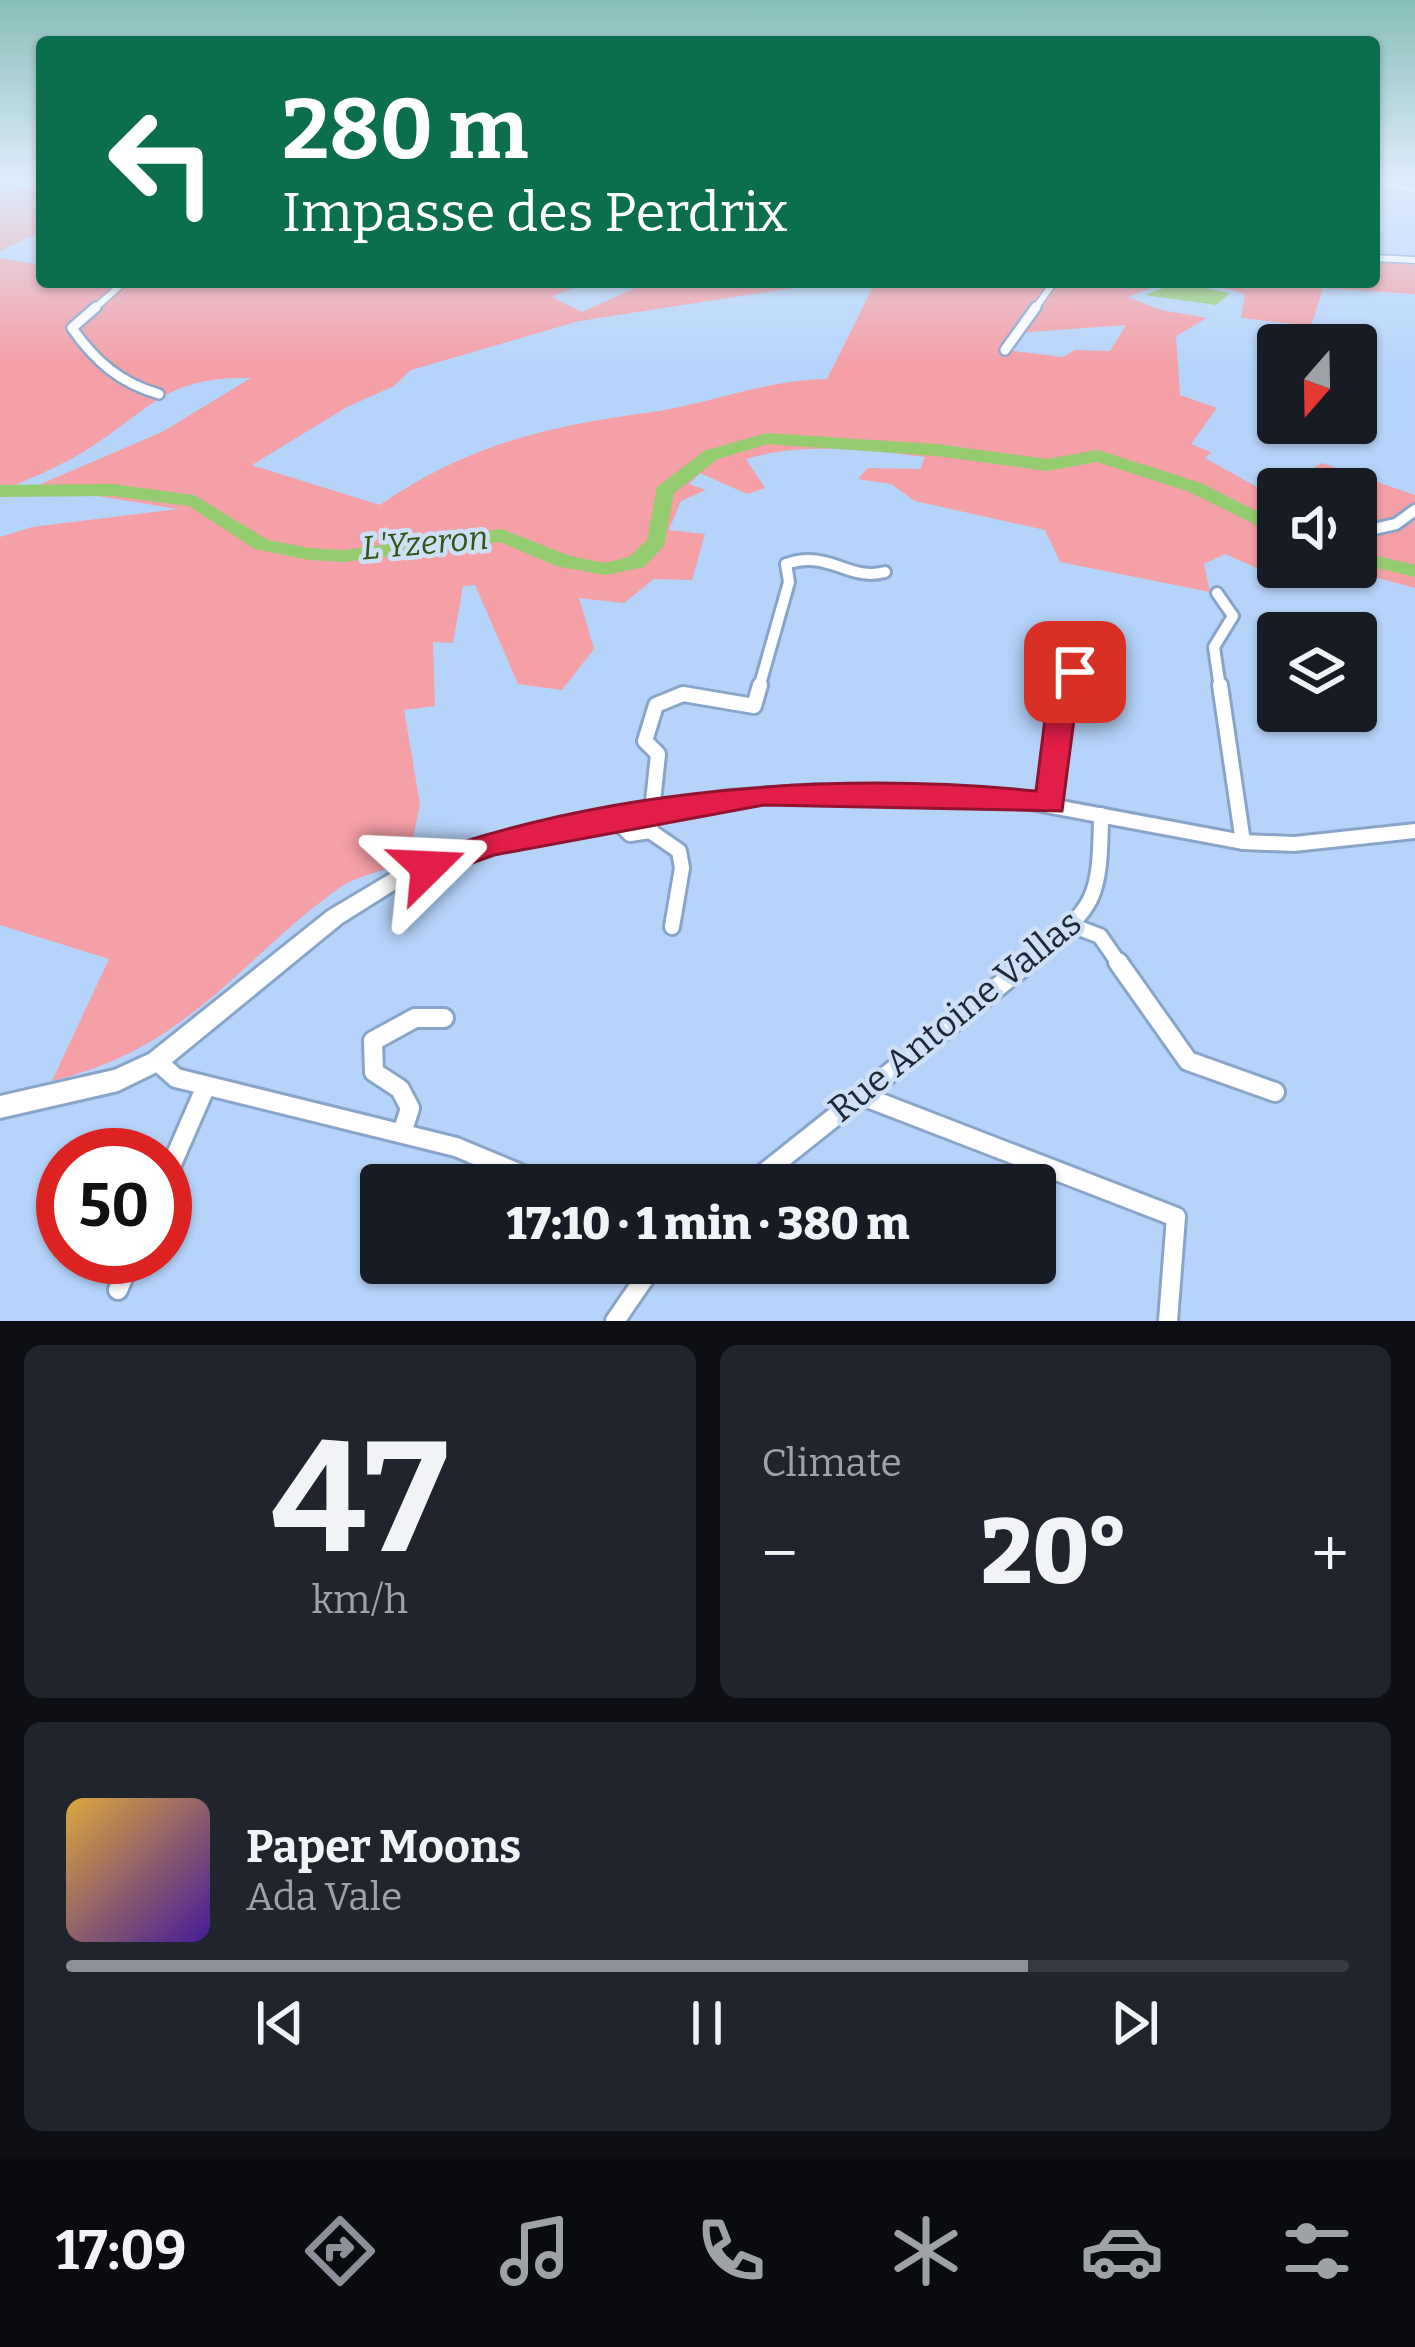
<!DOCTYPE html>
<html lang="en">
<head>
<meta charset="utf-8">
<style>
	:root { --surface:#171b24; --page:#20242c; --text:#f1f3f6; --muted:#9ea1a6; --line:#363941; --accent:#8c9099 }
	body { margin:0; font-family:Bitter,serif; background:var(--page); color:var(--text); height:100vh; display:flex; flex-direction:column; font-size:45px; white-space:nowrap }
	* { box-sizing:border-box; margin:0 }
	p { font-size:39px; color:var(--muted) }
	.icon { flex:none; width:66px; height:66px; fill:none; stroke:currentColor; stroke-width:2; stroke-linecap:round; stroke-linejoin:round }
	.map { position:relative; height:1321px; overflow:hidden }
	.panel { display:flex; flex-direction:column; gap:24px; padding:24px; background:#0d0f14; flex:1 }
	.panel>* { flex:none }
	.hud { position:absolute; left:36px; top:36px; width:1344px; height:252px; border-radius:12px; box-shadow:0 3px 9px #0004; background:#0b6e4f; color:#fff; overflow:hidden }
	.needle { width:78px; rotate:200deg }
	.buttons { position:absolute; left:1257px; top:324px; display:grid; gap:24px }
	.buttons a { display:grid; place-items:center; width:120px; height:120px; border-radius:12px; background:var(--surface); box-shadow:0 3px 9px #0004; font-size:60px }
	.speed { position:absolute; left:36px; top:1128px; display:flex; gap:24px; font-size:60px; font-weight:700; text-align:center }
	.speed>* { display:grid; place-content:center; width:156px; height:156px; border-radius:50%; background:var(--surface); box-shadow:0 3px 9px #0004; line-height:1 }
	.speed .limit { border:18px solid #d22; background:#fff; color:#111 }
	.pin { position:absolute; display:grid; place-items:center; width:102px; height:102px; color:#fff; margin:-51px; border-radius:24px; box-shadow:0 6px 18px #0006 }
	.me { position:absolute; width:132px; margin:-66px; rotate:69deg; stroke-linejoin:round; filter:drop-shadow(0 0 9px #0008) }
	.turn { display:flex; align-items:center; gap:42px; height:252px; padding:0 48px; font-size:54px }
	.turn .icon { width:156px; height:156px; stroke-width:2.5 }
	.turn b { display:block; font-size:84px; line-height:102px }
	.big { font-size:90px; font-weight:800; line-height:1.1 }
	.panel .tile { flex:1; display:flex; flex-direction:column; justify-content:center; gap:18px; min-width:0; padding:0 42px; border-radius:18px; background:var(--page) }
	.panel .dial { align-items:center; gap:0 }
	.dial b { font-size:156px; line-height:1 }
	.song { display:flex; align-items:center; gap:36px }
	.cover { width:144px; height:144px; border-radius:18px; background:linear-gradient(135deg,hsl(40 70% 55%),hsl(260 70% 35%)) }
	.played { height:12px; border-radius:6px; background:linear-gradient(90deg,var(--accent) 75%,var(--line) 75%) }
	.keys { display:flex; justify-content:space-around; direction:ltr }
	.heat { display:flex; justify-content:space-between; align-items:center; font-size:66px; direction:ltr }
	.panel .tiles { flex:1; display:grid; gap:24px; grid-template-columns:1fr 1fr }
	.tile:last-child { grid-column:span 2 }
	.trip { position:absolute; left:360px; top:1164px; width:696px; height:120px; border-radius:12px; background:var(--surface); box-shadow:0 3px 9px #0004; font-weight:800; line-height:120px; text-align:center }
	.menu { display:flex; height:192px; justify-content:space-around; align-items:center; background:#090b0e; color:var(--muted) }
	.menu .icon { width:84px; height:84px }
	.menu .on { color:var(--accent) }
	.menu b { font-size:54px; color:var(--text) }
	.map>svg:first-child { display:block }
</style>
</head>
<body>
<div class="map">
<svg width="1415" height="1321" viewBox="0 0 1415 1321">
	<rect width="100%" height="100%" fill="#b6d4fa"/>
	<g fill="#f59fa6" fill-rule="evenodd">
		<polygon points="42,184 42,231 0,251 0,194"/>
		<path d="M0 258 42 265V282H586L552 297 582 312 648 282H833L579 321 411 370 394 386 347 407 252 465 380 505C463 447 546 426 646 413 708 405 763 380 827 379L874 285 861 282H1168L1128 297 1161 310 1207 318 1176 336 1180 395 1217 408 1191 444 1211 452 1205 458 1269 494 1322 463 1415 495V588L1338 567H1356V489H1278V567H1289L1280 578 1225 554 1204 564 1210 592 1060 562 1045 530 915 501 891 484 858 479 868 468 920 469 925 457C867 450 803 442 746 459L765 488 747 494 700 473 689 484 706 490 681 501 669 530 705 534 692 580 654 579 624 603 579 598 594 649 562 690 518 684 475 585 463 586 453 643 433 642 435 706 404 710 420 804 408 862C387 870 358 875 339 888 234 965 190 1047 52 1081L109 959 0 925V537L32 527 178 509 36 486 162 432 251 378C164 376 152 409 85 451 59 467 28 479 0 492ZM1126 325 1110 351 1075 350 1063 357 1007 350 1017 333Z"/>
		<polygon points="1374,260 1415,262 1415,294 1323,288 1311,326 1241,318 1245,294 1201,282 1374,282"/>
	</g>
	<polygon fill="#95cc70" points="1179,282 1230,293 1216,305 1145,295"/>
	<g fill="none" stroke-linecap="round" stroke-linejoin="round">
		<g fill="#95cc70" fill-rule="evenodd">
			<polygon points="767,433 936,444 1047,459 1098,450 1201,483 1278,522 1278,536 1187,491 1097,462 1047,471 936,456 768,444 718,459 674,493 664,546 644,567 605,575 556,566 500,542 344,562 309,560 255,549 189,506 113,496 0,497 0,485 113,484 194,495 268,540 309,548 344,550 502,529 570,556 605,563 629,557 647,540 657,487 704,451"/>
			<polygon points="1356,551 1415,565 1415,577 1356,563"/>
		</g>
		<g stroke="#88a5c9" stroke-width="9">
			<g id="minor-far4">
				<polyline points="1374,181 1415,191"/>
				<polyline points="1374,258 1415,260"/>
				<polyline points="93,310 124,282"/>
				<polyline points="1034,310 1054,282"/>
			</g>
		</g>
		<g stroke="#88a5c9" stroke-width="14">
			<g id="minor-far3">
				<path d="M96 307 72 328C95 361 120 383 159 394"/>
				<polyline points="1005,350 1036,307"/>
			</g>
		</g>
		<g stroke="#88a5c9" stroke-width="16">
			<g id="minor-far2">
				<polyline points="1356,533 1396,524 1415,510"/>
				<polyline points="1217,593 1233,616 1214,647 1220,688"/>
				<path d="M759 688 789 582 786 564C829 549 849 582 885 572"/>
				<polyline points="1069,688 1070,643"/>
			</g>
		</g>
		<g stroke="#88a5c9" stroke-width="20">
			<g id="minor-far1">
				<polyline points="1220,685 1243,842"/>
				<polyline points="1051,803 1058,727 1070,685"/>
				<polyline points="616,820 630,834 650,831 658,754 645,741 656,705 683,694 754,706 760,685"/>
				<polyline points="650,831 679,851 682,868 672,927"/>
				<polyline points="1071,925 1100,936 1120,965"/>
				<path d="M1025 965C1094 906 1100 907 1101 815"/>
			</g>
		</g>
		<g stroke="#88a5c9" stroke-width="24">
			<g id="minor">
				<polyline points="1118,962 1188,1061 1275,1092"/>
				<polyline points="157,1061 176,1078 456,1147 547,1185"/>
				<polyline points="860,1095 1176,1217 1168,1321"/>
				<polyline points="402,1133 410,1108 400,1089 374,1072 373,1041 415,1018 444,1018"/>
				<polyline points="165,1180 206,1086"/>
				<polyline points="749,1185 1029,962"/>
				<polyline points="118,1290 132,1257"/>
				<polyline points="615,1321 655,1263"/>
			</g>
		</g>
		<g stroke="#88a5c9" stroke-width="6">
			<polygon id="secondary" points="816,785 1014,792 1243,835 1294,837 1415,824 1415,838 1294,851 1243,849 1014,806 816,799 727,805 492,851 404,884 342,923 165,1068 118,1091 0,1118 0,1096 114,1070 149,1054 328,911 390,874 489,837 727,791"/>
		</g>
		<use href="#minor-far4" stroke="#fff" stroke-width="6"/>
		<use href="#minor-far3" stroke="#fff" stroke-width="9"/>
		<use href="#minor-far2" stroke="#fff" stroke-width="10"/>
		<use href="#minor-far1" stroke="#fff" stroke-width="14"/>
		<use href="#minor" stroke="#fff" stroke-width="18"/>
		<use href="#secondary" fill="#fff" fill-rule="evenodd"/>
	</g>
	<linearGradient id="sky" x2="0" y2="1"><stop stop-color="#87beb8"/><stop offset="0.49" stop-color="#deecfd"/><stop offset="1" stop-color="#deecfd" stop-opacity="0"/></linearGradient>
	<rect width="1415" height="366" fill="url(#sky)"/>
	<path fill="#e11d48" stroke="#92132f" stroke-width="3" d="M1075 664 1088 672 1086 696 1075 712 1062 811 764 805 494 855 428 879 411 867 416 858C606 788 835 771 1036 791L1046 711 1058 695 1061 672Z"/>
	<g text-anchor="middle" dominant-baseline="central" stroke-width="9" stroke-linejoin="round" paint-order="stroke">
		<g font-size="33" font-style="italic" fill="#335617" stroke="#cee0f7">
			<text transform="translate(425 543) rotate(-5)">L'Yzeron</text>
		</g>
		<g font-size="36" fill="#1d2937" stroke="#cee0f7">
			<text transform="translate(955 1016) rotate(-39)">Rue Antoine Vallas</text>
		</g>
	</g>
</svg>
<div class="buttons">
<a><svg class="needle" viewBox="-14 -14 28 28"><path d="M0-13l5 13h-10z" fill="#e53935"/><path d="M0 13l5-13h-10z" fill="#9ea1a6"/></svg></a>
<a><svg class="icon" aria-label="sound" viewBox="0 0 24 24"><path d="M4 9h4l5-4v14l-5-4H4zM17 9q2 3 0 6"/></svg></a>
<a><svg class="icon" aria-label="layers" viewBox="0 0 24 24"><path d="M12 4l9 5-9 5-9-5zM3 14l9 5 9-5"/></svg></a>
</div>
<div class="speed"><div class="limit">50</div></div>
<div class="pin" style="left:1075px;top:672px;background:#d93025"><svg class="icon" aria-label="arrive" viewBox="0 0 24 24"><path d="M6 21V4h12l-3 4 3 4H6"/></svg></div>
<svg class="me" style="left:428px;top:867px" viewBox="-20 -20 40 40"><path d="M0-17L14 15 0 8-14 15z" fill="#e11d48" stroke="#fff" stroke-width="4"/></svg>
<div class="trip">17:10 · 1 min · 380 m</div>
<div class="hud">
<div class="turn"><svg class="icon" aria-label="left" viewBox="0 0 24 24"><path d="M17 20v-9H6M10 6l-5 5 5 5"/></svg><div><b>280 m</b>Impasse des Perdrix</div></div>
</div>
</div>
<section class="panel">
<div class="tiles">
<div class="tile dial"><b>47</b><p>km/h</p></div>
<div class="tile"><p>Climate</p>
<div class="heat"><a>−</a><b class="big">20°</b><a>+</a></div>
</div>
<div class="tile">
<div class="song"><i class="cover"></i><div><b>Paper Moons</b><p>Ada Vale</p></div></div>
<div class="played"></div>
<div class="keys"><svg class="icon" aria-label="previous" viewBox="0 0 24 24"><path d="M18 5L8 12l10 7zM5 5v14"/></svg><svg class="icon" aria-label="pause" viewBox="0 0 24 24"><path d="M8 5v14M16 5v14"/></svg><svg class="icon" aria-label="next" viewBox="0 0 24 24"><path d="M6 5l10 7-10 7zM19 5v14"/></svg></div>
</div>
</div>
</section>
<nav class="menu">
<b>17:09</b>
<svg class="icon on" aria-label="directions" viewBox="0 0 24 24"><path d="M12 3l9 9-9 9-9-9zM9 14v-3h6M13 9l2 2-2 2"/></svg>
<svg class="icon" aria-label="music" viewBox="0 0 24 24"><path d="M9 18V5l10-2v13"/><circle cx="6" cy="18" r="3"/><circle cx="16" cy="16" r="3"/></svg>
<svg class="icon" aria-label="phone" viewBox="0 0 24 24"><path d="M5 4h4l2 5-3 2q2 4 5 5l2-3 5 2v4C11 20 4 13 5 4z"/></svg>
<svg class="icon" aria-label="climate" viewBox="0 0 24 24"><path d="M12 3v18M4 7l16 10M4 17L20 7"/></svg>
<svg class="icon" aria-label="car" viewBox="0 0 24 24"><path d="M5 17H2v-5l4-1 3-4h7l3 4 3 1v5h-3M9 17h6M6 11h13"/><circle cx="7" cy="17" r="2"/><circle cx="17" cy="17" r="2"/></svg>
<svg class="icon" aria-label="filters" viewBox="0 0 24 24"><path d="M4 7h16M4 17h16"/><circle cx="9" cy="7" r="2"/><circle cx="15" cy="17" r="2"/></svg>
</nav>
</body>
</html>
